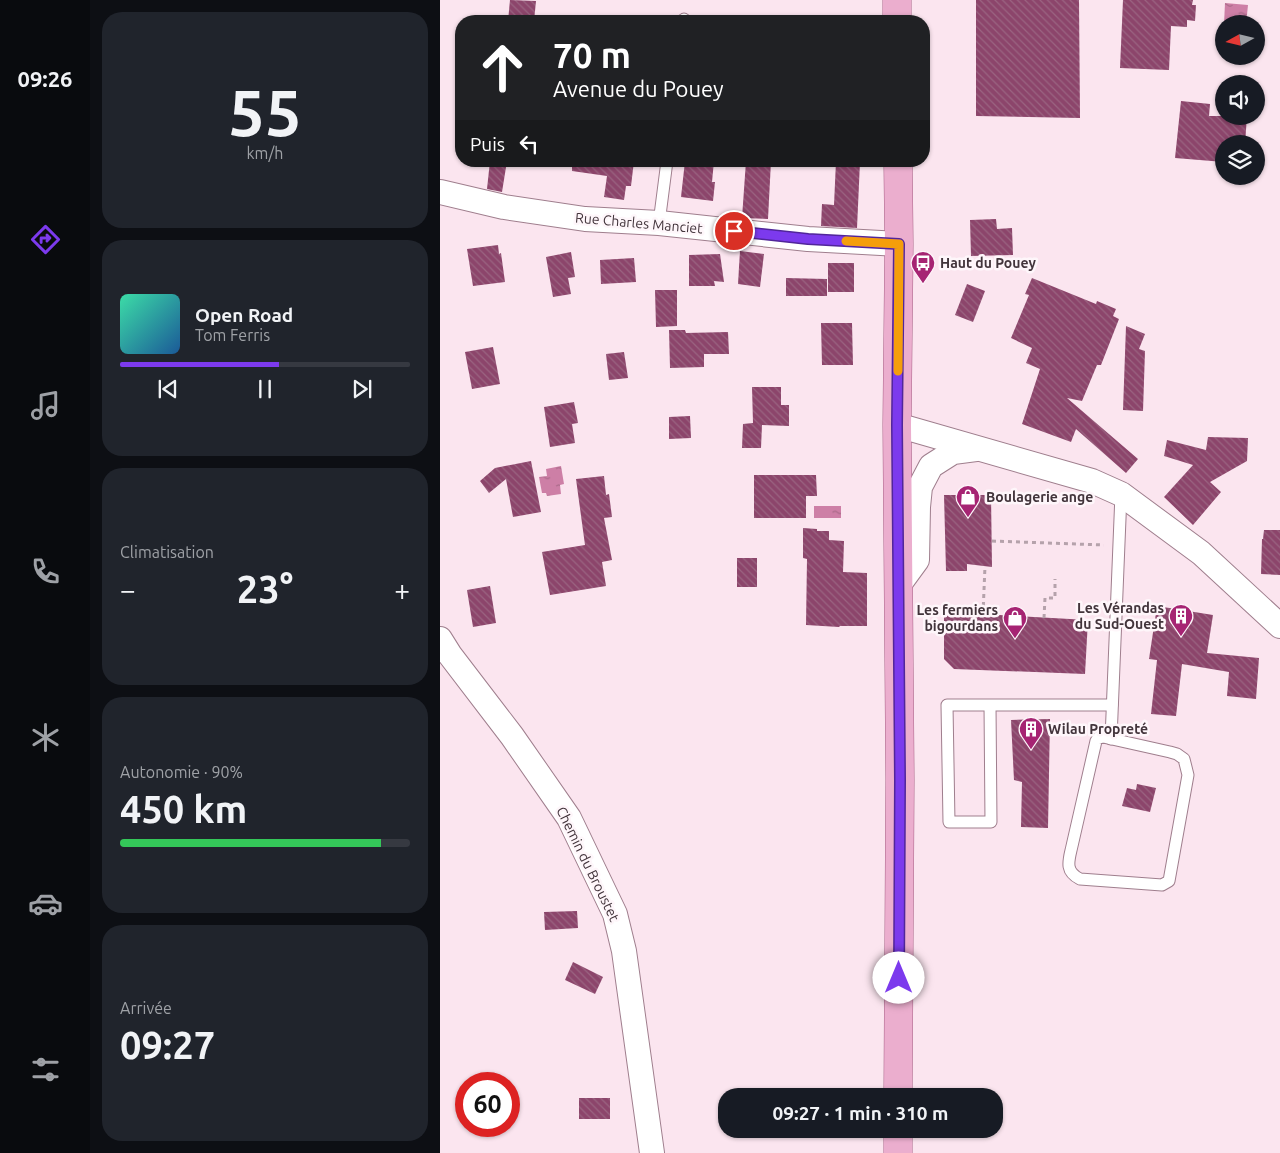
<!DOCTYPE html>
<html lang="fr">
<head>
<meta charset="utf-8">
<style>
	:root { --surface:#171b24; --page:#20242c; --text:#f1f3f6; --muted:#9ea1a6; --line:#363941; --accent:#7c3aed }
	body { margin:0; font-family:Ubuntu,sans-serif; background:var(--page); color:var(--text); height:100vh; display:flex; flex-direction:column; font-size:19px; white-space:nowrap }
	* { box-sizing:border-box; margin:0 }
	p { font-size:16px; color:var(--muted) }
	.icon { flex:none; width:28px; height:28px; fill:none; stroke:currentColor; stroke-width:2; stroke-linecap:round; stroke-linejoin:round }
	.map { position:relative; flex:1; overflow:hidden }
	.side { display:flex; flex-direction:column; gap:12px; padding:12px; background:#0d0f14; width:350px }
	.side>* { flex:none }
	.hud { position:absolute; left:15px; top:15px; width:475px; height:152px; border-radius:20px; box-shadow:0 1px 4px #0004; background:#202124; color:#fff; overflow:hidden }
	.needle { width:32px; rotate:262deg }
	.fabs { position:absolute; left:775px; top:15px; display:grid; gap:10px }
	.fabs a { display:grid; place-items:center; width:50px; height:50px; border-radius:50%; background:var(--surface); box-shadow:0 1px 4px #0004; font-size:25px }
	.speed { position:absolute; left:15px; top:1072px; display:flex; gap:10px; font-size:25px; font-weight:700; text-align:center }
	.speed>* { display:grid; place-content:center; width:65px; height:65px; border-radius:50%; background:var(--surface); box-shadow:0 1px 4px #0004; line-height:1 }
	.speed .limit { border:8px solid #d22; background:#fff; color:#111 }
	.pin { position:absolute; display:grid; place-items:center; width:42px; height:42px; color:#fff; margin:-21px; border:2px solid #fff; border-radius:50%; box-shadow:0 1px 5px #0007 }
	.me { position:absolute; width:55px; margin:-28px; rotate:0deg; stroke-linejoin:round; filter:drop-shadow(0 0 4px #0008) }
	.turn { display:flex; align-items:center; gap:18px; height:105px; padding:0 15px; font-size:22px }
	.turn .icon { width:65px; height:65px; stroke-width:2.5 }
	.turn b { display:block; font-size:35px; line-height:42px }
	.then { display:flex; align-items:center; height:48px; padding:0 15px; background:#0003; gap:10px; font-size:19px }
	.big { font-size:38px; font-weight:700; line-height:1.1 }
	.side .tile { flex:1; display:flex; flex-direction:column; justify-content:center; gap:8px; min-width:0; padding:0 18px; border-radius:20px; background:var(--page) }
	.side .dial { align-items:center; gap:0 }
	.dial b { font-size:65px; line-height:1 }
	.song { display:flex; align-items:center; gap:15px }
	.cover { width:60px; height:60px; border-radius:8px; background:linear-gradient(135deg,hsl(160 70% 55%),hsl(210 70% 35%)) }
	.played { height:5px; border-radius:2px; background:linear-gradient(90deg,var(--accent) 55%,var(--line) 55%) }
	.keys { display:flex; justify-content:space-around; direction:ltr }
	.heat { display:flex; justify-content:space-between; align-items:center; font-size:28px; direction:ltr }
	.charge { height:8px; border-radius:4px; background:linear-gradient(90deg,#34c759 90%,var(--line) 0) }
	.trip { position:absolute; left:278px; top:1088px; width:285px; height:50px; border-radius:20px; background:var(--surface); box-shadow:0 1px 4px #0004; font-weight:700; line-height:50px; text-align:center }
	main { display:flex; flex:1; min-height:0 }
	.tab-bar { display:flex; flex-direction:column; width:90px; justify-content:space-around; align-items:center; background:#090b0e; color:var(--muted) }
	.tab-bar .icon { width:35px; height:35px }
	.tab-bar .selected { color:var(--accent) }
	.tab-bar b { font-size:22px; color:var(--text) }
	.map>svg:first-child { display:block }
</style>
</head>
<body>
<main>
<nav class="tab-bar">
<b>09:26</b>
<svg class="icon selected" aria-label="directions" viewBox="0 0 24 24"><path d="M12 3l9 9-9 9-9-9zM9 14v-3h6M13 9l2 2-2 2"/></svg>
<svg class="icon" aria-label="music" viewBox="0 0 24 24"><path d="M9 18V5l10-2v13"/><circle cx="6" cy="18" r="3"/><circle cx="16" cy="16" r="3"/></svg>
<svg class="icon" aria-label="phone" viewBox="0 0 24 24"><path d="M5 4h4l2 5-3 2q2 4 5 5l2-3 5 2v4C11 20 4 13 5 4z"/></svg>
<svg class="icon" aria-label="climate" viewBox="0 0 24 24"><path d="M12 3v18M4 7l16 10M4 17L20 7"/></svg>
<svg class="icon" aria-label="car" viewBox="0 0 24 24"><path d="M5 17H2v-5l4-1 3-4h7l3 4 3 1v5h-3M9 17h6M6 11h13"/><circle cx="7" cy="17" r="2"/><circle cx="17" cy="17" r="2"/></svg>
<svg class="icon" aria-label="filters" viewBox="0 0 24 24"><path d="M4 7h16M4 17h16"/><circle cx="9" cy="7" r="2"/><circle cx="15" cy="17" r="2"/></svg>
</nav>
<section class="side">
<div class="tile dial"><b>55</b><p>km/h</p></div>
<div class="tile">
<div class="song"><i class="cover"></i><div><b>Open Road</b><p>Tom Ferris</p></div></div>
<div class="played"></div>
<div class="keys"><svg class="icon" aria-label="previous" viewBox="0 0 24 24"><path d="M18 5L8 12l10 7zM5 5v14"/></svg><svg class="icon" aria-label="pause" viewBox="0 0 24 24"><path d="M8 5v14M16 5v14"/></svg><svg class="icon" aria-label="next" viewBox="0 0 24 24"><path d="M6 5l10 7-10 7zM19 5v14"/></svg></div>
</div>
<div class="tile"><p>Climatisation</p>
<div class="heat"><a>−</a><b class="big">23°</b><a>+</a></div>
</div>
<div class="tile"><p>Autonomie · 90%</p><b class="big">450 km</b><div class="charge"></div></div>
<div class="tile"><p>Arrivée</p><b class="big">09:27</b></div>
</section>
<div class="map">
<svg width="840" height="1153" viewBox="0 0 840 1153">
	<defs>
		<pattern id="water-ripples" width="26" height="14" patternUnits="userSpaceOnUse" patternTransform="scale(1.25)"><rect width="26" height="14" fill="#cd7fa6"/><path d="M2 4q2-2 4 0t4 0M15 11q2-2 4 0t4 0" fill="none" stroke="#a86988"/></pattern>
		<pattern id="building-back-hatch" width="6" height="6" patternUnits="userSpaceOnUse" patternTransform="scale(1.25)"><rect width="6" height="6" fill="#8c456b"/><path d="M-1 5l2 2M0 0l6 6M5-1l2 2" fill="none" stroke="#9a6481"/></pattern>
	</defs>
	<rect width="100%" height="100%" fill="#fbe5ef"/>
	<g fill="url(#water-ripples)">
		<polygon points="785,3 808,5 806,24 784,24"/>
		<polygon points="121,466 124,484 120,485 121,494 107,496 106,493 102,493 99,477 107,476 106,469"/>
		<rect x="374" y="506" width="27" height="12"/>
	</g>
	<g fill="url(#building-back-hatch)">
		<polygon points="70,0 96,1 94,21 68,21"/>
		<polygon points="536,0 639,0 640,118 536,116"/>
		<polygon points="683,0 753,0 752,5 756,5 755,21 747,20 747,27 731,26 729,70 680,68"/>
		<polygon points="741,101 770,104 769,116 807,116 805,144 784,144 784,162 735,158"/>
		<polygon points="50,161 67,161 62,192 47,189"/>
		<polygon points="132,161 194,161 191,186 186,186 184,200 164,197 167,176 132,171"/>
		<polygon points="245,161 274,161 272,182 275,182 273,201 241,197"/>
		<polygon points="306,161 331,161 328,219 302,218"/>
		<polygon points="396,161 420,162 417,228 381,226 382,204 394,205"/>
		<polygon points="556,219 557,229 572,228 573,255 531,256 530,220"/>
		<polygon points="58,245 59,254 61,253 65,282 33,286 27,249"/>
		<polygon points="300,251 324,254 320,287 298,284"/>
		<polygon points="131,252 135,277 128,278 131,294 113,297 106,257"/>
		<polygon points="280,254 284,282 274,281 275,286 249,286 249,255"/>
		<polygon points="194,258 196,282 161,284 160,260"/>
		<rect x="388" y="263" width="26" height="29"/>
		<polygon points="346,278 387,279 387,296 346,296"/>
		<polygon points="592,278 656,304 657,301 676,309 673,316 679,319 661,365 657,365 642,401 627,398 698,459 686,473 636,429 631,442 582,424 600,369 586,363 592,348 571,338 589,295 585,294"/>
		<polygon points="527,284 545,291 533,322 515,315"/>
		<polygon points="215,290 237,290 237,326 216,327"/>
		<polygon points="381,323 412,323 413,365 382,365"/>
		<polygon points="686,326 705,334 699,349 705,351 703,411 683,410"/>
		<polygon points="229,330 245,330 246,333 288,332 289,354 264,354 264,367 230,368"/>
		<polygon points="53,347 60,384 32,389 25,352"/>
		<polygon points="184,352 188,378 169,380 166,354"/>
		<polygon points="312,387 341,387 341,405 349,405 349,426 322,425 321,448 302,448 303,424 313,423"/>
		<polygon points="134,402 138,423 132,424 135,443 110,447 104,407"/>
		<polygon points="250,416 251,438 229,439 229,417"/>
		<polygon points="768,437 808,438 807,461 770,482 781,492 753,525 724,497 753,465 724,456 727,440 766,450"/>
		<polygon points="91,461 101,512 73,517 66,479 49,493 40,481 55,468"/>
		<polygon points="314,475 376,475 377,496 366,496 366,518 314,518"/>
		<polygon points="164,476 166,495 169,494 172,517 164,518 172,560 162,562 166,586 110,595 102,552 145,545 136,479"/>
		<polygon points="504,495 551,495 552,567 527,564 527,571 506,571"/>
		<polygon points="363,528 377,529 377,531 389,531 389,540 404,541 403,572 427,573 427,626 400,626 399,627 366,625 367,559 363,558"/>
		<polygon points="824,530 840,530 840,575 821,574 822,539 823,539"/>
		<rect x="297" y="558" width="20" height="29"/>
		<polygon points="50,586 56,623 33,627 27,590"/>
		<polygon points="717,606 773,615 767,653 819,658 816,699 787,696 789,672 742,664 736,716 711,714 717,660 709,659"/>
		<polygon points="504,612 648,620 645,674 514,669 504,659"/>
		<polygon points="610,719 608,828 581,827 582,782 574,780 571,720"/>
		<polygon points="697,784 716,788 710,812 682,806 687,788 696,790"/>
		<polygon points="137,911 138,928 105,930 104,912"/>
		<polygon points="133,962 163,977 155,994 125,980"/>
		<rect x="139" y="1098" width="31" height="21"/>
	</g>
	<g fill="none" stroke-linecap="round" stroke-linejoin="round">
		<g stroke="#9f7e8d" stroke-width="13">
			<g id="service">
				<polyline points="244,21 244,19"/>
				<polyline points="219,223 227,161"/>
				<polyline points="550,705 551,822 509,822 507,705 672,705"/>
				<path d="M663 737 730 752 737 754 744 759 748 775 729 881 722 885 640 879C624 871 629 860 632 846L656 741 658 738Z"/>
				<polyline points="671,739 681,494"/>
			</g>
		</g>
		<g stroke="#9f7e8d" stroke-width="26">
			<g id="minor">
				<polyline points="0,192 64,207 145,219 219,223 368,239 459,244"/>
				<polyline points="457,425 652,481 681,494 761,553 840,626"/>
				<polyline points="458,586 477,560 478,507 480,487 491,466 513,452 536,449"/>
				<polyline points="0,639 10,655 72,736 129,818 175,914 184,951 212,1153"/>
			</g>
		</g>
		<g stroke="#a76085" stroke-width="29">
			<g id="primary">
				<polyline points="457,21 457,0"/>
				<polyline points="458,161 459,244 457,425 460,780 458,1096"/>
				<polyline points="458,1153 458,1129"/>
			</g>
		</g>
		<g stroke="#b5a2ab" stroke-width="3" stroke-dasharray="4 4" stroke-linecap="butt">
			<polyline points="552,541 664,545"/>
			<polyline points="543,614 545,566"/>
			<polyline points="604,618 605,598 615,598 615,579"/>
		</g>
		<use href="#service" stroke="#fff" stroke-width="11"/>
		<use href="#minor" stroke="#fff" stroke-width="24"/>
		<use href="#primary" stroke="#ebaece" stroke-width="28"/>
	</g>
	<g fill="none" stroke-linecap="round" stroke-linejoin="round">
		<g stroke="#51269a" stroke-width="12">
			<polyline id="route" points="294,231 368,239 459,244 457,425 460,780 459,978"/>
		</g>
		<use href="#route" stroke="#7c3aed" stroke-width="9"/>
		<polyline stroke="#f59e0b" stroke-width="9" points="406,241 459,244 458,371"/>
	</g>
	<defs>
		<g id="bus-pin" transform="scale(1.25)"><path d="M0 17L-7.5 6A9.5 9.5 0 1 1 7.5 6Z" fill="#a62473" stroke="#fef6fa"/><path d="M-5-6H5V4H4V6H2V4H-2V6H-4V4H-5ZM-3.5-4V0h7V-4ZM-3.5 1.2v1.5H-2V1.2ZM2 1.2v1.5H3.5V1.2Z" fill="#fff"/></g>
		<g id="shop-pin" transform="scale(1.25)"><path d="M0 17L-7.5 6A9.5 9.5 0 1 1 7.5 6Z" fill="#a62473" stroke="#fef6fa"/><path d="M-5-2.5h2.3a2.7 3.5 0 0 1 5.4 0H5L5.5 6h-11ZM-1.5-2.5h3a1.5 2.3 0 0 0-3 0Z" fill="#fff"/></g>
		<g id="building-pin" transform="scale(1.25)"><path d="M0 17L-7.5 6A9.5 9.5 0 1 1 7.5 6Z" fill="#a62473" stroke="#fef6fa"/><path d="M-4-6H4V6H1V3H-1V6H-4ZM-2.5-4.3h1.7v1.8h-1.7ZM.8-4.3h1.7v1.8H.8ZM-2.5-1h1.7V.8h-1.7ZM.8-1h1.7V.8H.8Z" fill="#fff"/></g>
	</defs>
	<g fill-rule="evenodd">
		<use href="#bus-pin" x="483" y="263"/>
		<use href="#shop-pin" x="528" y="497"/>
		<use href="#building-pin" x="741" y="616"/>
		<use href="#shop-pin" x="575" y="618"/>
		<use href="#building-pin" x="591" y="729"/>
	</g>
	<g text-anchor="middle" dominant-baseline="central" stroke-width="5" stroke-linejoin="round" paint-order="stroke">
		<g font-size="14" fill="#42343b" stroke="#fef6fa">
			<text transform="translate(199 223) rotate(5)">Rue Charles Manciet</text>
			<text transform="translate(148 864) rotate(64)">Chemin du Broustet</text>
		</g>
		<g font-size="14" font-weight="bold" fill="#42343b" stroke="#fef6fa" text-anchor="start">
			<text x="500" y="263">Haut du Pouey</text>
			<text x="546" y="497">Boulagerie ange</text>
			<text x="724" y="608" text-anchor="end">Les Vérandas<tspan x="724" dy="16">du Sud-Ouest</tspan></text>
			<text x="558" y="610" text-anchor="end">Les fermiers<tspan x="558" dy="16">bigourdans</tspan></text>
			<text x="608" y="729">Wilau Propreté</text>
		</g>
	</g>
</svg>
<div class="fabs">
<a><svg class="needle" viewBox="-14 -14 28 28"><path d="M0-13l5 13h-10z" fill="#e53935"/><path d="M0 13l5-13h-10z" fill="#9ea1a6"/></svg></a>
<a><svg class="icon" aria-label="sound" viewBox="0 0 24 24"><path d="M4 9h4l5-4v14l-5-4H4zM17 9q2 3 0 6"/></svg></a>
<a><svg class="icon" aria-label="layers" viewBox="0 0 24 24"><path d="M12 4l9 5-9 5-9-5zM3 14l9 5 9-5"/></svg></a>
</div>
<div class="speed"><div class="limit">60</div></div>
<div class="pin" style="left:294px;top:231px;background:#d93025"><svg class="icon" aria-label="arrive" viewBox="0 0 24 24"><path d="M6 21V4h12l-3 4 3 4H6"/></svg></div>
<svg class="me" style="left:459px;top:978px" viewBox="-20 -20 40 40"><circle r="19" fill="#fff"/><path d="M0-13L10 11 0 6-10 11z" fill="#7c3aed"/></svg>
<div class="trip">09:27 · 1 min · 310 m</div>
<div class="hud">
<div class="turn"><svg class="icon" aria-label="ahead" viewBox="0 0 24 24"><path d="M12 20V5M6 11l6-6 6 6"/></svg><div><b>70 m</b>Avenue du Pouey</div></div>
<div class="then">Puis<svg class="icon" aria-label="left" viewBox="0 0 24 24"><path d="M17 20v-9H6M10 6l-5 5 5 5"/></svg></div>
</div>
</div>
</main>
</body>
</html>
